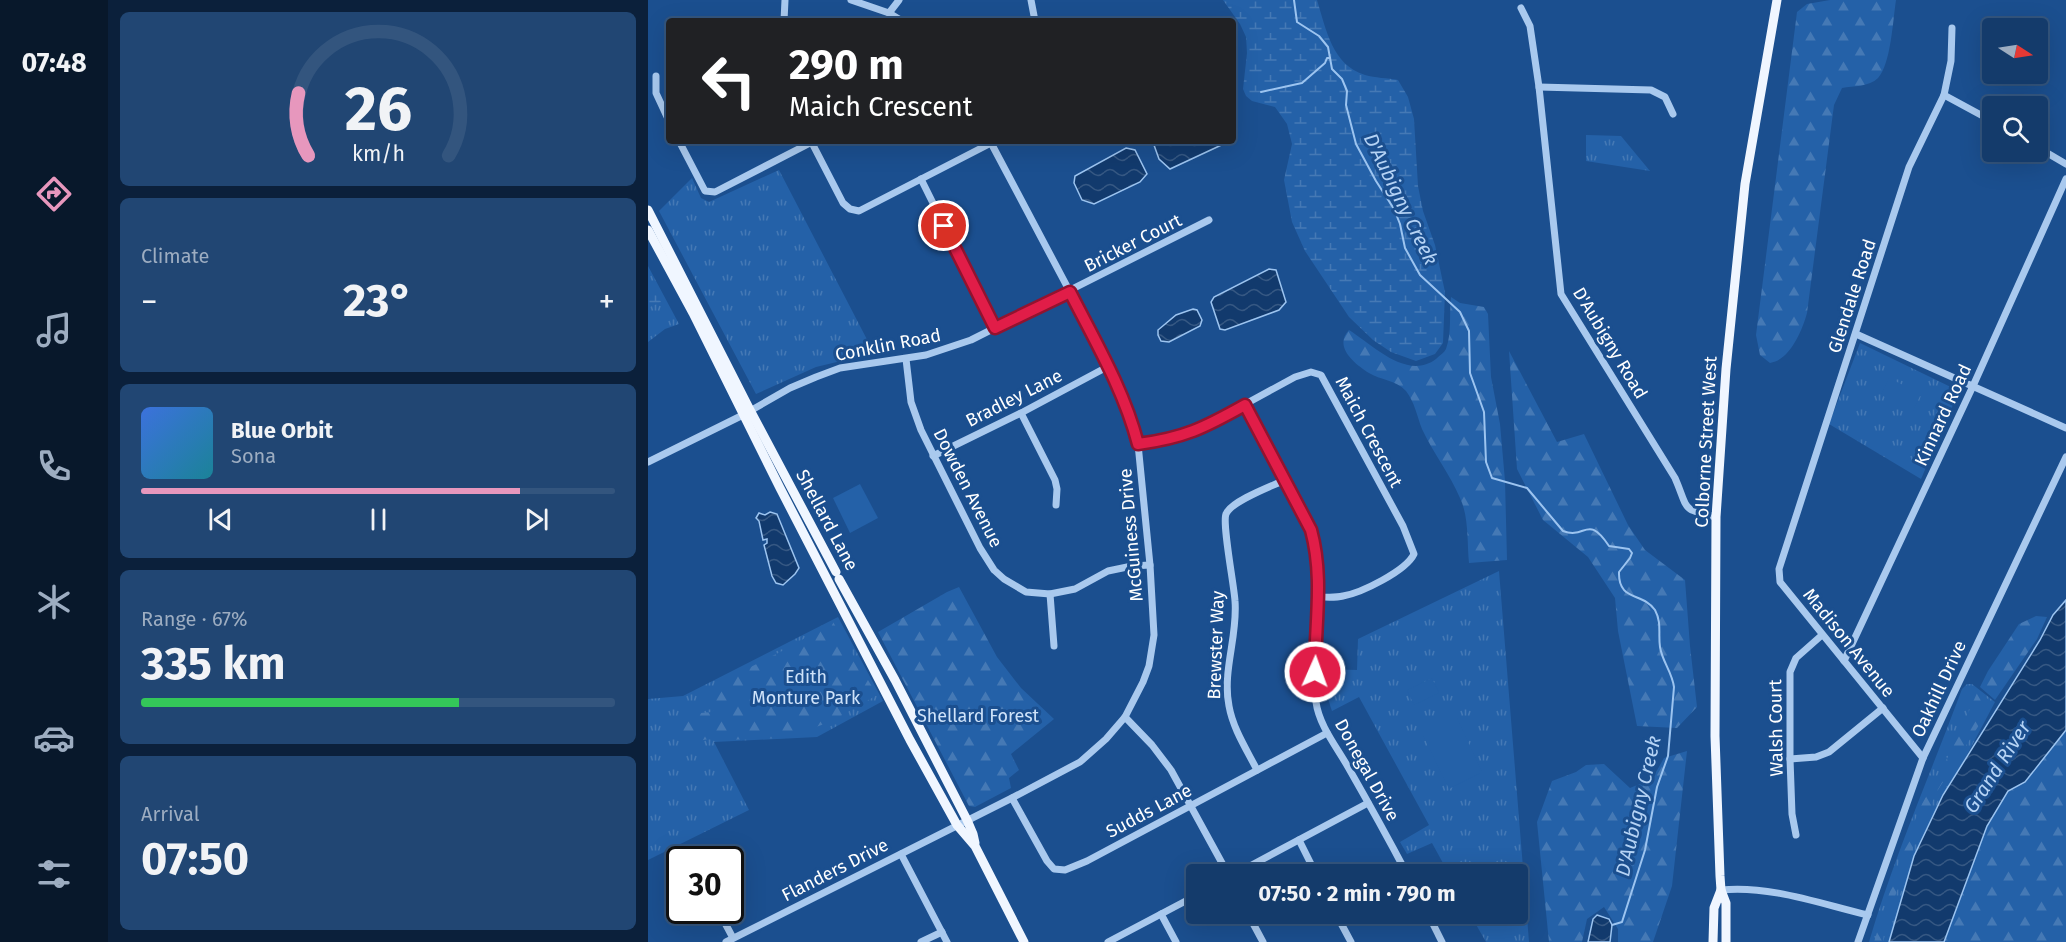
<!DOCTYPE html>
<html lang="en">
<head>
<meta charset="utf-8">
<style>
	:root { --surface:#143b6b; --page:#214673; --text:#f1f3f6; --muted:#9dadc1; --line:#33557e; --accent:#e797bd }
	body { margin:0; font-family:"Fira Sans",sans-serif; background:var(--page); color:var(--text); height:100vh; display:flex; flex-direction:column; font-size:22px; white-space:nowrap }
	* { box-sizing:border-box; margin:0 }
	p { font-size:20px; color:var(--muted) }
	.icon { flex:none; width:33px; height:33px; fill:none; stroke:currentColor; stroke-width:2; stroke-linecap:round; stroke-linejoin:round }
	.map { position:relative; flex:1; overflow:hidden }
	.details { display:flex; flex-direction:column; gap:12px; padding:12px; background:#0b203b; width:540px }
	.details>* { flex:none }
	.top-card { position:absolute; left:18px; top:18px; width:570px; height:126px; border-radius:6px; box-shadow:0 6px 24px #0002,0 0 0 2px var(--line); background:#202124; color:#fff; overflow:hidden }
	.needle { width:39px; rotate:102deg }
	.buttons { position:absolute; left:1334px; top:18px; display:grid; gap:12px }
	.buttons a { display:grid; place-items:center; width:66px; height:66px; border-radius:6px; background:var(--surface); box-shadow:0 6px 24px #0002,0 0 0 2px var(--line); font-size:30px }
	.speed { position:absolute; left:18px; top:846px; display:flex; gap:12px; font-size:30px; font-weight:700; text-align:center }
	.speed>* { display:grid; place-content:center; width:78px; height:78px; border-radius:50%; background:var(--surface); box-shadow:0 6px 24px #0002,0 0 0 2px var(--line); line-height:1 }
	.speed .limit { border:3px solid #111; border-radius:9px; background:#fff; color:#111 }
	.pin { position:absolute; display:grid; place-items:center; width:51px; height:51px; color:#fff; margin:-26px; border:3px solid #fff; border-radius:50%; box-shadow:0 2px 6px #0007 }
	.me { position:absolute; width:66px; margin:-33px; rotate:2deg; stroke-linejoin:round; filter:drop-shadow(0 0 4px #0008) }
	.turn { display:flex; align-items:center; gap:21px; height:126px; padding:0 24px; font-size:27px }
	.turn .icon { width:78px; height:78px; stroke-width:2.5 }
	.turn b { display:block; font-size:42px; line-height:51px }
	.big { font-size:45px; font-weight:700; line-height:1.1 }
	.details .tile { flex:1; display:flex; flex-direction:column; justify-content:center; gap:9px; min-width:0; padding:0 21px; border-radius:9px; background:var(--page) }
	.details .dial { align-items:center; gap:0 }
	.dial svg { height:156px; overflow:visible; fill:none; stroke:var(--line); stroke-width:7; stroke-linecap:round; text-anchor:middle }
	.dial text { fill:var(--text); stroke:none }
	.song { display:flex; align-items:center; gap:18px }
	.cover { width:72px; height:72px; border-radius:9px; background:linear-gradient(135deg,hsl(220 70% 55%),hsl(190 70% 35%)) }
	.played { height:6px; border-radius:3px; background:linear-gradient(90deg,var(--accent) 80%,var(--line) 80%) }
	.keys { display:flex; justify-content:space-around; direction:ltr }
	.heat { display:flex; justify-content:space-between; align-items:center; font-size:33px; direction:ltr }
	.charge { height:9px; border-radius:4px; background:linear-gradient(90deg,#34c759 67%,var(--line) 0) }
	.trip { position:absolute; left:538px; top:864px; width:342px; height:60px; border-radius:6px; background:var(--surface); box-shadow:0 6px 24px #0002,0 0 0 2px var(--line); font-weight:700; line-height:60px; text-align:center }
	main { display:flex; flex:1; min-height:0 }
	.dock { display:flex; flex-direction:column; width:108px; justify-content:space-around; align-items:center; background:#08182b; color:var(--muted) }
	.dock .icon { width:42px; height:42px }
	.dock .on { color:var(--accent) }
	.dock b { font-size:27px; color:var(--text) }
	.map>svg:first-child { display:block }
</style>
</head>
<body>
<main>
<nav class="dock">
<b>07:48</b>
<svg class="icon on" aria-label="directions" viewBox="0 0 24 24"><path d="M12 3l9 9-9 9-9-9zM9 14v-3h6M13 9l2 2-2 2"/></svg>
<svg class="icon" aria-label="music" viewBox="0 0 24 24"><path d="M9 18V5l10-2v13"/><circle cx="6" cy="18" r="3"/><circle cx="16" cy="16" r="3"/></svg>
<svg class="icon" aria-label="phone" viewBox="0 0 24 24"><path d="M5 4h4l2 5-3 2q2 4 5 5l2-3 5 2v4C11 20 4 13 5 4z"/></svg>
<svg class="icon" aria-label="climate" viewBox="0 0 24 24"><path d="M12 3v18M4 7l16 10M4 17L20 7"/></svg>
<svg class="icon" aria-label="car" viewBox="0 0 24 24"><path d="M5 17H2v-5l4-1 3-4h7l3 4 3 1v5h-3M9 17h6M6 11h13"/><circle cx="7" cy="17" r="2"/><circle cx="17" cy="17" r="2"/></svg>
<svg class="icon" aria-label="filters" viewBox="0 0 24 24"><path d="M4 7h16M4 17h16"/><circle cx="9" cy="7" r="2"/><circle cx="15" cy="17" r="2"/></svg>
</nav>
<section class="details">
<div class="tile dial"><svg viewBox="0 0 100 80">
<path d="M14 69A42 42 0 1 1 86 69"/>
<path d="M14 69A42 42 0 0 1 9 37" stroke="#e797bd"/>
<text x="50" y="56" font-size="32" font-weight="700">26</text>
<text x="50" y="72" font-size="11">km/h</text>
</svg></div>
<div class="tile"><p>Climate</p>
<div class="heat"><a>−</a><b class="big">23°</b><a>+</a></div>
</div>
<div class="tile">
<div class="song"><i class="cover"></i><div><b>Blue Orbit</b><p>Sona</p></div></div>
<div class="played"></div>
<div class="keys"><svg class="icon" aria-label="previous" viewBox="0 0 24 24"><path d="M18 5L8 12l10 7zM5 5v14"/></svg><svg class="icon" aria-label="pause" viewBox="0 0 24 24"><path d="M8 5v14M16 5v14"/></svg><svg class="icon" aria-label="next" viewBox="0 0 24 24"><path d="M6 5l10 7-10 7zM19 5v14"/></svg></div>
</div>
<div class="tile"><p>Range · 67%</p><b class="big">335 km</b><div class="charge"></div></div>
<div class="tile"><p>Arrival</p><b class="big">07:50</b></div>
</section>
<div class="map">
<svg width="1418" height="942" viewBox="0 0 1418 942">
	<defs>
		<pattern id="grass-tufts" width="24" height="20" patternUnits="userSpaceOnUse" patternTransform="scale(1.5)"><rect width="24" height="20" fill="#2461a8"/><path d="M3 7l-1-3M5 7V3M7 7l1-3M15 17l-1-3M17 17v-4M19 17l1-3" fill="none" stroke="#4579b5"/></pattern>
		<pattern id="forest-firs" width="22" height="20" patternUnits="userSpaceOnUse" patternTransform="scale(1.5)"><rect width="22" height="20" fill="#2461a8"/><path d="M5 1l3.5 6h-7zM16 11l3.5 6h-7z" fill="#4579b5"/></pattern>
		<pattern id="wetland-marsh" width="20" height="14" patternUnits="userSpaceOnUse" patternTransform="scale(1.5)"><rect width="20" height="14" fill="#2461a8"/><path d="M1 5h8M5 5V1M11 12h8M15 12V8" fill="none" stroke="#4579b5"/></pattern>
		<pattern id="water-waves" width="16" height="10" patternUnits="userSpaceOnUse" patternTransform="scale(1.5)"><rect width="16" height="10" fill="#123a6d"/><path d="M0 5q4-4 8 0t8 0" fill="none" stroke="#365883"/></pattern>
	</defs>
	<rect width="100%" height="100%" fill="#1b4f8f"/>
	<g fill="url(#grass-tufts)">
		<polygon points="938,135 973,136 1002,171 938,161"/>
		<polygon points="131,170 226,353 168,367 108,394 11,211 44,178 53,198 61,202"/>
		<polygon points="0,266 31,324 17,329 0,342"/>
		<polygon points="1212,343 1311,391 1273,479 1181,424"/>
		<path d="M851 571 881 942H838L822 914H870V874H801L784 843 759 854 752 842 781 825 711 697 684 711C679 697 677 684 677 669L709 670 710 639Z"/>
		<polygon points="190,617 235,701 169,737 66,742 101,810 0,860 0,699 35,696"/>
		<path d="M1319 684H1324L1347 702 1311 770 1295 795 1266 856 1241 942H1221C1246 856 1283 773 1314 689Z"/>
	</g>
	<g fill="url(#forest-firs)">
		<path d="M1182 0H1248C1245 19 1243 64 1230 78 1221 87 1205 86 1194 88L1186 105 1159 313C1154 331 1142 360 1122 363L1112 355 1108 335 1149 12 1159 4Z"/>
		<path d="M803 297 812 303 836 307 840 314 843 377 852 424 857 481 859 560 821 563C819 542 821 517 812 498 802 474 785 453 774 429 769 416 767 403 758 391 748 380 732 380 721 373 707 364 685 347 701 330 725 345 759 381 788 359 792 355 796 353 798 349 804 333 801 314 803 297Z"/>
		<polygon points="861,351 909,442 936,434 980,525 997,550 1037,580 1042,646 1049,707 1029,728 989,726 970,631 967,598 940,557 895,520 869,469"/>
		<polygon points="311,587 349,657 373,688 406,719 363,754 371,770 361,778 363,788 327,807 321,806 230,632 299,592"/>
		<polygon points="1388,616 1399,617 1389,639 1347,700 1332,687 1340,671 1371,624"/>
		<polygon points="185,622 229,695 184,721 139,738 73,740 67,738 37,743 30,730 41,714 64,712 70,706 62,696 60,690 65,686 136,650"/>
		<polygon points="1330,691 1345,703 1288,793 1262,855 1237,924 1235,942 1226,942 1257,843 1274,804 1301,755"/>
		<polygon points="1418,730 1418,942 1296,942 1339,826 1360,791 1377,782"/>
		<polygon points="1039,751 1024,886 1005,942 970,942 970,929 956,907 939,919 934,942 901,942 889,822 904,781 928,772 938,765 956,764 982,788 1004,779 1016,758"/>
	</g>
	<g fill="url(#wetland-marsh)">
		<path d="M575 0H669C678 29 684 65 717 75 727 78 739 78 750 80L760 97 766 119 770 186 775 211 787 245 797 292 795 343 787 354 768 361 743 352 725 340 701 317 657 251 644 222 636 180 644 144 639 124 627 107 604 101 598 96 595 89 599 53 598 37 592 24Z"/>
		<polygon points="0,283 13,302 0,308"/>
	</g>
	<g fill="#2461a8">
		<polygon points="1241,378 1273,394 1265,411 1233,395"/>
		<polygon points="212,484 230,518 202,533 185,498"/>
		<polygon points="784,678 791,693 766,705 759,690"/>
		<polygon points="809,718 834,772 801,789 775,735"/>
	</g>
	<g fill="url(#water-waves)" stroke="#9cc4f0" stroke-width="1.5">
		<polygon points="508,141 582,141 522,169 511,159 506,145"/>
		<polygon points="478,148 487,150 499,174 492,182 446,204 434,200 426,183 427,176"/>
		<polygon points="621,269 628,270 638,302 631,310 577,330 572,329 563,302 566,297"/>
		<polygon points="545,309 549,310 554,320 552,326 521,342 513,341 510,335 510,330 528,315"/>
		<polygon points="122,512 129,514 151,568 147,574 135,585 128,583 124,576 116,545 119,543 119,539 115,540 111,521 108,518 111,513 117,515"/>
		<polygon points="1418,600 1418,730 1377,782 1360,791 1339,826 1296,942 1241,942 1266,856 1295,795 1392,640 1405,615"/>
		<polygon points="949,915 961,919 964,925 962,942 940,942 945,919"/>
	</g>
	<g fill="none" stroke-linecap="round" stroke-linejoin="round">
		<g stroke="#9cc4f0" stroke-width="2">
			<path d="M646 0 649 22 671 36 680 47 684 69 694 79 699 91 698 105 708 144 728 181 746 209 752 224 757 248 772 275 812 312 821 331 822 373 836 412 838 462 844 478 879 488 915 531C938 540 939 513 961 546L981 549 984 553 982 558 971 572C970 602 995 592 1007 610 1014 623 1010 634 1012 647 1014 661 1024 672 1026 687L1020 756 1009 787 997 850 974 922 964 925"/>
			<polyline points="613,92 654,83 677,63 679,58 682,58"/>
		</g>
		<g stroke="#a9c9ee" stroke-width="7">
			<polyline points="203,0 241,13 254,21"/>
			<polyline points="383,0 387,21"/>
			<path d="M873 8 882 26 891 87 913 294 1027 478C1041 510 1032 509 1068 517"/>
			<polyline points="241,13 251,0"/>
			<polyline points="136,21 137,0"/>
			<polyline points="8,76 8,93 21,121"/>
			<polyline points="891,87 1003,90 1017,97 1025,114"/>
			<polyline points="1296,95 1344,121"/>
			<polyline points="31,141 57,191 67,192 166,141"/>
			<polyline points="164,143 195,203 202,209 211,211 345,142"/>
			<polyline points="1389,147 1418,164"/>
			<polyline points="273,179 347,328"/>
			<polyline points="1208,334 1418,428"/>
			<polyline points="258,359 263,402 273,430 332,548 346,570 356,579 378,592 402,594 427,589 460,571 484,566 502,565"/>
			<path d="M597 405 663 530C679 588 660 643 668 702 671 725 688 746 700 767 720 802 740 838 759 874"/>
			<polyline points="373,413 407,480 409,489 408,505"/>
			<path d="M490 444 530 438 548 431 647 377 663 372 673 375 755 526 766 554C758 571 713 593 695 596 687 598 679 597 671 597"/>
			<polyline points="285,456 373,413 459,367"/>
			<polyline points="0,462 95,415 142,388 168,377 192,368 278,355 323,340 561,220"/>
			<polyline points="402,594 406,646"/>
			<polyline points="1196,661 1325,386 1418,179"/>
			<polyline points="477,717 504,745 523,770 580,874"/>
			<polyline points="1275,758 1132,582 1131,569 1261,167 1296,95 1303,61 1304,28"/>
			<polyline points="1142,759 1168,757 1181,752 1235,708"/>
			<path d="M609 770C599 750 585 729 581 706 574 671 590 636 587 601 586 585 574 523 578 514 583 501 624 486 637 480"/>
			<polyline points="364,798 399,861 406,869 417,870 439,861 679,733"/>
			<polyline points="1148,835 1144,814 1142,759 1142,672 1148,658 1174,635"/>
			<polyline points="651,840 668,874"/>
			<polyline points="253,854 299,942"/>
			<polyline points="587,874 720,803"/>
			<path d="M1073 890C1122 885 1173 904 1220 915"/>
			<polyline points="70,910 85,938"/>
			<polyline points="513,914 528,942"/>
			<polyline points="600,914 615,942"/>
			<polyline points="688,914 703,942"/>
			<polyline points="780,914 794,942"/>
			<polyline points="78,942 364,798 432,762 458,739 477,717 495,682 501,666 506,635 502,565 490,444 484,420 471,389 422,292 342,141"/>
			<polyline points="273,942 294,932"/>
			<polyline points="460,942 549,895"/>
			<polyline points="1210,942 1275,758 1418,457"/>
		</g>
		<g stroke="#f0f6ff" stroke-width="9">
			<polyline points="0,210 102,410 188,572"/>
			<polyline points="0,230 45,313 132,488 262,740 309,825 327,846 376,942"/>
			<polyline points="191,579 247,680 319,820 325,834 327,843"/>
			<polyline points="1065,942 1066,908 1073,890"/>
			<polyline points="1078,942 1078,903 1073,890 1072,876 1067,736 1068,517 1078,369 1097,184 1129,0"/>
		</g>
	</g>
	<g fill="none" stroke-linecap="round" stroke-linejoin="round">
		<g stroke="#92132f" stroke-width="15">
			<path id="route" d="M296 226 347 328 422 292C447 341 476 390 490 444 536 438 556 428 597 405L663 530C676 577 667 624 667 672"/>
		</g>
		<use href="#route" stroke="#e11d48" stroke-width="10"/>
	</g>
	<g text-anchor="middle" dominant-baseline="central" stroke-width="6" stroke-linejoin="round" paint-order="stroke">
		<g font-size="18" fill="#fff" stroke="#1b4f8f">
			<text transform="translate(485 243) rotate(-27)">Bricker Court</text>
			<text transform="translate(1204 296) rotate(-72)">Glendale Road</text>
			<text transform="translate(962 343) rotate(59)">D'Aubigny Road</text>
			<text transform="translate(240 345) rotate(-11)">Conklin Road</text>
			<text transform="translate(366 398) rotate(-27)">Bradley Lane</text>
			<text transform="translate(1295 415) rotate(-65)">Kinnard Road</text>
			<text transform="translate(721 432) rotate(62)">Maich Crescent</text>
			<text transform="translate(1058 442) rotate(-87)">Colborne Street West</text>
			<text transform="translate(320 488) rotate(63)">Dowden Avenue</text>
			<text transform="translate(179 520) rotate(62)">Shellard Lane</text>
			<text transform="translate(483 535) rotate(-95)">McGuiness Drive</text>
			<text transform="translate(1201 643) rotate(51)">Madison Avenue</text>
			<text transform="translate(568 645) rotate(-88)">Brewster Way</text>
			<text transform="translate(1291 689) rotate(-65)">Oakhill Drive</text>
			<text transform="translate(1128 728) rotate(-91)">Walsh Court</text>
			<text transform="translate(719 770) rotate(61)">Donegal Drive</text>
			<text transform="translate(501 811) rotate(-28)">Sudds Lane</text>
			<text transform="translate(187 870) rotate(-27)">Flanders Drive</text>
		</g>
		<g font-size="18" fill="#cfe3fa" stroke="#1b4f8f">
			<text x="158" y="677">Edith<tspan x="158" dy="21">Monture Park</tspan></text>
			<text x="330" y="716">Shellard Forest</text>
		</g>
		<g font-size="20" font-style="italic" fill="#b5d3f5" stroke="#1b4f8f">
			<text transform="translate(753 199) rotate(64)">D'Aubigny Creek</text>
			<text transform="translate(1349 767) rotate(-57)">Grand River</text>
			<text transform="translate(990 806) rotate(-77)">D'Aubigny Creek</text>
		</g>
	</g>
</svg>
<div class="buttons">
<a><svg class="needle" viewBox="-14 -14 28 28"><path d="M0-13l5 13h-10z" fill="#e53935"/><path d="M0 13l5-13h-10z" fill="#9dadc1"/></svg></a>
<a><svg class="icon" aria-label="search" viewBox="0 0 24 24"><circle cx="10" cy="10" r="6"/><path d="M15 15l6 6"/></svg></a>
</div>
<div class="speed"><div class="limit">30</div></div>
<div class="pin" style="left:296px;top:226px;background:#d93025"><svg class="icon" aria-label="arrive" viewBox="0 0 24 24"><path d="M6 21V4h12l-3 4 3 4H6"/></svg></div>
<svg class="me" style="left:667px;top:672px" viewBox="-20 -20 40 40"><circle r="17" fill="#e11d48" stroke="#fff" stroke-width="3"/><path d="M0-11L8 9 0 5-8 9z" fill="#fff"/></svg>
<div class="trip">07:50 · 2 min · 790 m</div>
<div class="top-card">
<div class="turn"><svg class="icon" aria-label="left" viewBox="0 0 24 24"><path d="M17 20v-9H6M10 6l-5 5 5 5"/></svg><div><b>290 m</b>Maich Crescent</div></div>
</div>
</div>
</main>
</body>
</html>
